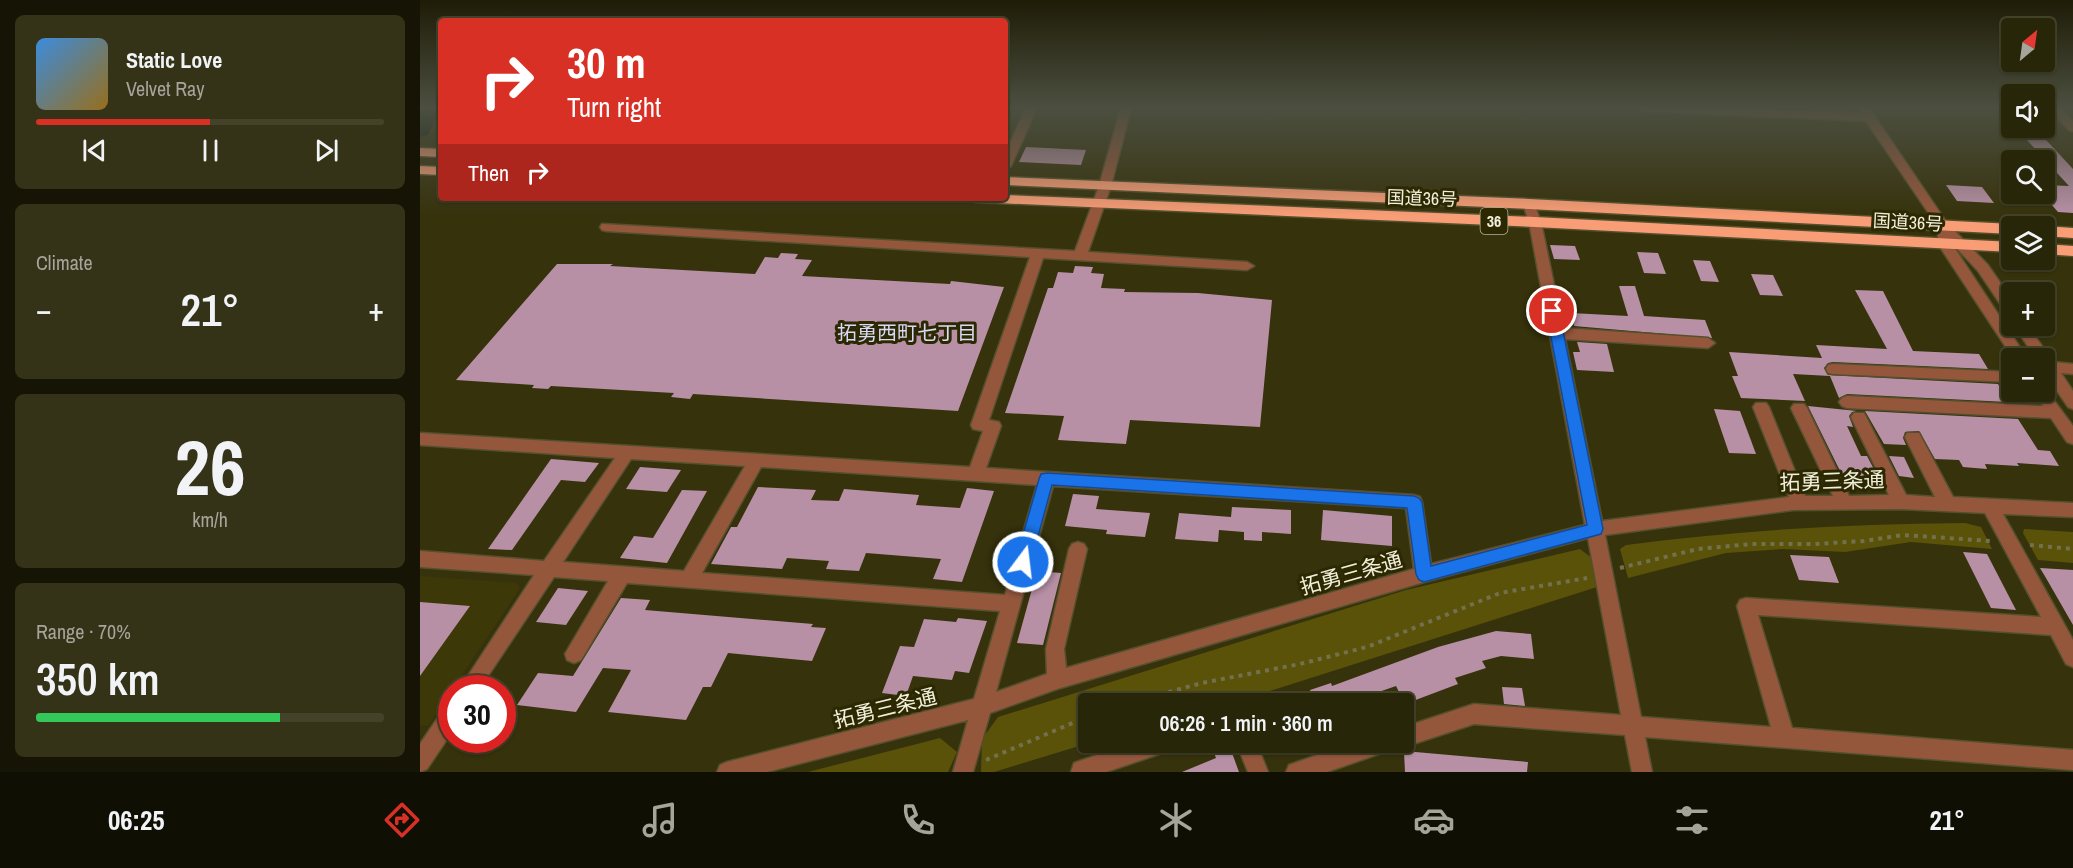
<!DOCTYPE html>
<html lang="en">
<head>
<meta charset="utf-8">
<style>
	:root { --surface:#282609; --page:#343217; --text:#f1f3f6; --muted:#a5a59c; --line:#44432a; --accent:#d93025 }
	body { margin:0; font-family:"Archivo Narrow","Noto Sans JP",sans-serif; background:var(--page); color:var(--text); height:100vh; display:flex; flex-direction:column; font-size:22px; white-space:nowrap }
	* { box-sizing:border-box; margin:0 }
	p { font-size:20px; color:var(--muted) }
	.icon { flex:none; width:33px; height:33px; fill:none; stroke:currentColor; stroke-width:2; stroke-linecap:round; stroke-linejoin:round }
	.map { position:relative; flex:1; overflow:hidden }
	.drawer { display:flex; flex-direction:column; gap:15px; padding:15px; background:#161505; width:420px }
	.drawer>* { flex:none }
	.top-card { position:absolute; left:18px; top:18px; width:570px; height:183px; border-radius:6px; box-shadow:0 2px 4px #0004,0 0 0 2px var(--line); background:#d93025; color:#fff; overflow:hidden }
	.needle { width:39px; rotate:29deg }
	.fabs { position:absolute; left:1581px; top:18px; display:grid; gap:12px }
	.fabs a { display:grid; place-items:center; width:54px; height:54px; border-radius:6px; background:var(--surface); box-shadow:0 2px 4px #0004,0 0 0 2px var(--line); font-size:30px }
	.speed { position:absolute; left:18px; top:675px; display:flex; gap:12px; font-size:30px; font-weight:700; text-align:center }
	.speed>* { display:grid; place-content:center; width:78px; height:78px; border-radius:50%; background:var(--surface); box-shadow:0 2px 4px #0004,0 0 0 2px var(--line); line-height:1 }
	.speed .limit { border:9px solid #d22; background:#fff; color:#111 }
	.pin { position:absolute; display:grid; place-items:center; width:51px; height:51px; color:#fff; margin:-26px; border:3px solid #fff; border-radius:50%; box-shadow:0 2px 6px #0007 }
	.me { position:absolute; width:66px; margin:-33px; rotate:15deg; stroke-linejoin:round; filter:drop-shadow(0 0 4px #0008) }
	.turn { display:flex; align-items:center; gap:21px; height:126px; padding:0 30px; font-size:27px }
	.turn .icon { width:78px; height:78px; stroke-width:2.5 }
	.turn b { display:block; font-size:42px; line-height:51px }
	.then { display:flex; align-items:center; height:57px; padding:0 30px; background:#0003; gap:12px; font-size:22px }
	.big { font-size:45px; font-weight:600; line-height:1.1 }
	.drawer .tile { flex:1; display:flex; flex-direction:column; justify-content:center; gap:9px; min-width:0; padding:0 21px; border-radius:9px; background:var(--page) }
	.drawer .dial { align-items:center; gap:0 }
	.dial b { font-size:78px; line-height:1 }
	.song { display:flex; align-items:center; gap:18px }
	.cover { width:72px; height:72px; border-radius:9px; background:linear-gradient(135deg,hsl(210 70% 55%),hsl(40 70% 35%)) }
	.played { height:6px; border-radius:3px; background:linear-gradient(90deg,var(--accent) 50%,var(--line) 50%) }
	.keys { display:flex; justify-content:space-around; direction:ltr }
	.heat { display:flex; justify-content:space-between; align-items:center; font-size:33px; direction:ltr }
	.charge { height:9px; border-radius:4px; background:linear-gradient(90deg,#34c759 70%,var(--line) 0) }
	.trip { position:absolute; left:658px; top:693px; width:336px; height:60px; border-radius:6px; background:var(--surface); box-shadow:0 2px 4px #0004,0 0 0 2px var(--line); font-weight:600; line-height:60px; text-align:center }
	.tab-bar { display:flex; height:96px; justify-content:space-around; align-items:center; background:#100f04; color:var(--muted) }
	.tab-bar .icon { width:42px; height:42px }
	.tab-bar .active { color:var(--accent) }
	.tab-bar b { font-size:27px; color:var(--text) }
	main { display:flex; flex:1; min-height:0 }
	.map>svg:first-child { display:block }
</style>
</head>
<body>
<main>
<section class="drawer">
<div class="tile">
<div class="song"><i class="cover"></i><div><b>Static Love</b><p>Velvet Ray</p></div></div>
<div class="played"></div>
<div class="keys"><svg class="icon" aria-label="previous" viewBox="0 0 24 24"><path d="M18 5L8 12l10 7zM5 5v14"/></svg><svg class="icon" aria-label="pause" viewBox="0 0 24 24"><path d="M8 5v14M16 5v14"/></svg><svg class="icon" aria-label="next" viewBox="0 0 24 24"><path d="M6 5l10 7-10 7zM19 5v14"/></svg></div>
</div>
<div class="tile"><p>Climate</p>
<div class="heat"><a>−</a><b class="big">21°</b><a>+</a></div>
</div>
<div class="tile dial"><b>26</b><p>km/h</p></div>
<div class="tile"><p>Range · 70%</p><b class="big">350 km</b><div class="charge"></div></div>
</section>
<div class="map">
<svg width="1653" height="772" viewBox="0 0 1653 772">
	<rect width="100%" height="100%" fill="#36320c"/>
	<polygon fill="#3d3807" points="0,576 96,583 100,588 8,726 0,725"/>
	<g fill="#595208">
		<path d="M1545 523 1561 527 1572 549 1491 542 1425 552 1363 549 1306 553 1208 578 1200 549 1206 545C1320 530 1430 524 1545 523Z"/>
		<polygon points="1604,529 1653,532 1653,563 1618,560 1603,533"/>
		<polygon points="1160,549 1172,558 1177,587 812,703 669,704 669,743 574,772 561,772 562,739 578,717 986,590"/>
		<polygon points="520,738 537,752 528,772 388,772"/>
	</g>
	<g fill="none" stroke-linecap="round" stroke-linejoin="round">
		<polygon fill="#091b13" fill-rule="evenodd" points="0,108 21,108 8,135 0,137"/>
	</g>
	<g fill="#b790a6">
		<polygon points="1596,128 1615,128 1653,169 1653,213 1638,212 1624,196 1624,185 1649,186"/>
		<polygon points="606,147 666,150 661,165 599,162"/>
		<polygon points="1526,185 1562,187 1574,203 1537,201"/>
		<polygon points="1130,245 1155,246 1160,260 1134,259"/>
		<polygon points="1217,252 1238,253 1246,274 1224,273"/>
		<polygon points="361,253 378,254 375,259 392,260 382,276 530,284 531,281 584,287 538,411 273,394 270,399 251,397 254,393 131,386 128,389 112,388 114,385 36,380 137,264 193,264 190,266 335,274 345,257 358,258"/>
		<polygon points="1273,260 1290,261 1299,282 1281,281"/>
		<polygon points="655,266 673,267 671,273 684,274 681,288 705,289 704,292 778,293 852,300 840,427 710,420 706,444 638,440 644,416 585,413 628,288 633,288 638,272 653,273"/>
		<polygon points="1331,274 1353,275 1363,296 1340,295"/>
		<polygon points="1199,286 1215,286 1224,316 1285,320 1292,338 1154,326 1151,313 1208,316"/>
		<polygon points="1435,290 1463,291 1493,351 1559,354 1568,369 1413,362 1408,363 1404,368 1408,375 1578,384 1588,402 1427,394 1419,398 1410,376 1373,374 1385,401 1321,398 1312,376 1318,376 1309,352 1402,358 1396,345 1467,349"/>
		<polygon points="1157,342 1187,344 1194,372 1157,370 1153,352 1160,352"/>
		<polygon points="1388,406 1437,411 1432,412 1429,416 1433,427 1427,426 1441,456 1447,456 1457,475 1452,475 1455,481 1424,479"/>
		<polygon points="1294,409 1320,411 1336,454 1309,453"/>
		<polygon points="1445,411 1598,419 1618,450 1630,451 1639,466 1597,463 1599,466 1565,464 1567,469 1543,467 1539,460 1515,459 1499,431 1485,432 1483,438 1486,445 1464,444"/>
		<polygon points="1469,456 1484,457 1494,478 1479,476"/>
		<polygon points="131,459 179,463 165,482 141,480 92,550 68,549"/>
		<polygon points="220,467 261,470 247,492 206,489"/>
		<polygon points="338,487 396,490 391,500 419,501 424,489 499,495 496,505 540,508 547,488 574,491 542,582 513,579 521,559 446,553 439,571 406,569 409,561 367,558 362,569 291,564 311,527 317,527"/>
		<polygon points="262,490 287,491 247,563 200,558 214,536 233,538"/>
		<polygon points="653,494 679,496 676,509 730,513 725,537 686,534 687,530 645,526"/>
		<polygon points="812,507 871,510 871,534 842,532 842,541 824,540 824,532 799,530 798,542 755,539 759,513 811,517"/>
		<polygon points="903,510 972,516 972,546 901,540"/>
		<polygon points="1543,552 1567,554 1596,610 1571,608"/>
		<polygon points="1370,555 1409,557 1419,583 1379,580"/>
		<polygon points="1620,568 1653,570 1653,625 1626,578"/>
		<polygon points="617,571 641,573 623,645 597,643"/>
		<polygon points="138,588 168,591 146,625 116,622"/>
		<polygon points="201,598 230,600 225,610 393,624 391,627 406,628 392,661 308,653 291,687 283,687 266,720 188,712 211,670 183,668 156,712 97,705 118,673 153,676"/>
		<polygon points="0,602 50,606 0,676"/>
		<polygon points="538,618 567,621 549,673 535,671 532,680 493,676 486,696 462,693 480,646 494,647 504,619 536,622"/>
		<polygon points="1076,631 1111,634 1114,659 1081,656 1062,661 1066,668 1035,678 1038,684 985,704 976,686 950,695 954,704 895,704 890,690 911,683 912,686 1018,647"/>
		<polygon points="1082,687 1102,688 1105,706 1084,704"/>
		<polygon points="804,742 808,742 819,772 762,772 796,758 792,747"/>
		<polygon points="984,751 1108,762 1107,772 985,772"/>
	</g>
	<g fill="none" stroke-linecap="round" stroke-linejoin="round">
		<g stroke="#54502d" stroke-width="3">
			<g id="minor">
				<polygon points="606,108 617,108 591,166 585,170 585,154"/>
				<path d="M701 108H711L691 186 668 252 827 262 834 266 827 270 623 258 569 420 579 422 581 426 566 468 994 495 1000 497 1002 502 1011 564 1165 525 1109 222 1103 204 1109 200 1113 201 1121 222 1143 328 1288 338 1295 343 1288 348 1145 339 1182 521 1369 497 1333 407 1336 403H1346L1349 407 1385 496H1413L1371 408 1374 404H1384L1387 408 1429 496 1469 495 1431 417 1434 413H1444L1486 495 1515 497 1485 437 1487 433H1499L1533 497 1653 503V517L1583 514 1653 640V667L1646 664 1631 635 1338 615 1372 728 1653 750V770L1225 737 1232 772H1212L1205 735 1054 724 984 747 977 744 984 742V727L1054 704 1201 715 1168 538 1004 582 637 689 570 713 553 772H533L548 720 347 772H297L300 765 307 762 554 699 580 611 207 583 161 660 154 663 147 660 145 654 188 581 134 577 60 688H40L114 575 0 567V551L124 561 195 458 0 445V433L550 467 563 431 553 429 551 425 610 257 186 231 182 230 180 227 182 224 655 251 679 186ZM211 459 325 466 264 571 143 562ZM341 467 617 485 585 595 282 573ZM633 486 986 508 994 569 646 668 644 649 667 549 664 544 658 542 652 544 649 549 626 649 627 674 576 692ZM1481 509 1565 513 1621 617 1326 598 1320 600 1317 606 1351 727 1221 717 1185 535 1373 510Z"/>
				<polygon points="1217,108 1299,108 1442,114 1438,108 1449,108 1527,223 1568,265 1592,300 1592,316 1587,314 1558,271 1530,241 1607,358 1593,358 1518,244 1518,227 1446,121 1222,111"/>
				<polygon points="1629,108 1640,108 1653,121 1653,131 1649,130"/>
				<polygon points="1594,326 1608,326 1633,362 1653,364 1653,374 1641,373 1653,391 1653,409 1648,407 1624,372 1624,358 1616,358"/>
				<polygon points="1413,364 1592,372 1592,382 1413,374 1408,373 1406,369 1408,365"/>
				<polygon points="1624,387 1653,426 1653,444 1647,442 1631,418 1427,408 1422,406 1419,402 1422,398 1427,396 1623,406 1614,392 1624,392"/>
				<polygon points="32,704 32,732 7,769 0,772 0,744 25,707"/>
				<polygon points="714,742 757,742 754,749 686,772 651,772 654,763"/>
				<polygon points="816,742 836,742 848,772 828,772"/>
				<polygon points="934,742 976,742 973,749 907,772 866,772 869,765"/>
			</g>
		</g>
		<g stroke="#54502d" stroke-width="3">
			<g id="highway">
				<polygon points="0,148 21,149 21,157 0,156"/>
				<polygon points="0,166 21,167 21,175 0,174"/>
				<polygon points="585,177 1109,199 1592,224 1598,226 1592,226 1592,234 1109,209 585,185"/>
				<polygon points="585,195 1115,217 1592,242 1592,252 1115,227 555,202 548,198 585,198"/>
				<polygon points="1623,226 1624,226 1653,228 1653,238 1624,236"/>
				<polygon points="1624,244 1653,246 1653,256 1624,254"/>
			</g>
		</g>
		<g stroke="#73704f" stroke-width="4" stroke-dasharray="4 5" stroke-linecap="butt">
			<polyline points="1610,545 1653,549"/>
			<polyline points="1200,568 1278,549 1332,544 1395,544 1444,541 1483,535 1571,541"/>
			<polyline points="705,704 782,683 880,664 947,647 1080,593 1167,578"/>
			<polyline points="566,760 669,716"/>
		</g>
		<use href="#minor" fill="#95573c" fill-rule="evenodd"/>
		<use href="#highway" fill="#f99d76" fill-rule="evenodd"/>
	</g>
	<linearGradient id="sky" x2="0" y2="1"><stop stop-color="#1e1c07"/><stop offset="0.5" stop-color="#4c4f40"/><stop offset="1" stop-color="#4c4f40" stop-opacity="0"/></linearGradient>
	<rect width="1653" height="216" fill="url(#sky)"/>
	<polygon fill="#1a73e8" stroke="#114b97" stroke-width="1.5" points="1132,307 1139,311 1183,529 1181,534 1004,582 999,580 996,574 987,508 632,485 611,562 609,567 603,569 598,567 595,562 619,479 621,474 627,473 994,496 999,498 1002,502 1011,566 1167,525 1126,311"/>
	<g text-anchor="middle" dominant-baseline="central" stroke-width="6" stroke-linejoin="round" paint-order="stroke">
		<rect fill="#2c2802" stroke="#b6b399" stroke-width="1.5" x="1060.5" y="208" width="27" height="26" rx="4.5"/>
		<g font-size="16" font-weight="bold" fill="#f1efda">
			<text x="1074" y="221">36</text>
		</g>
		<g font-size="18" fill="#f1efda" stroke="#2c2802">
			<text transform="translate(1002 198) rotate(2)">国道36号</text>
			<text transform="translate(1488 222) rotate(3)">国道36号</text>
		</g>
		<g font-size="20" fill="#d8daf7" stroke="#2c2802">
			<text x="487" y="332">拓勇西町七丁目</text>
		</g>
		<g font-size="21" fill="#f1efda" stroke="#2c2802">
			<text transform="translate(1412 481) rotate(-2)">拓勇三条通</text>
			<text transform="translate(931 573) rotate(-16)">拓勇三条通</text>
			<text transform="translate(465 708) rotate(-14)">拓勇三条通</text>
		</g>
	</g>
</svg>
<div class="fabs">
<a><svg class="needle" viewBox="-14 -14 28 28"><path d="M0-13l5 13h-10z" fill="#e53935"/><path d="M0 13l5-13h-10z" fill="#a5a59c"/></svg></a>
<a><svg class="icon" aria-label="sound" viewBox="0 0 24 24"><path d="M4 9h4l5-4v14l-5-4H4zM17 9q2 3 0 6"/></svg></a>
<a><svg class="icon" aria-label="search" viewBox="0 0 24 24"><circle cx="10" cy="10" r="6"/><path d="M15 15l6 6"/></svg></a>
<a><svg class="icon" aria-label="layers" viewBox="0 0 24 24"><path d="M12 4l9 5-9 5-9-5zM3 14l9 5 9-5"/></svg></a>
<a>+</a>
<a>−</a>
</div>
<div class="speed"><div class="limit">30</div></div>
<div class="pin" style="left:1132px;top:311px;background:#d93025"><svg class="icon" aria-label="arrive" viewBox="0 0 24 24"><path d="M6 21V4h12l-3 4 3 4H6"/></svg></div>
<svg class="me" style="left:603px;top:562px" viewBox="-20 -20 40 40"><circle r="17" fill="#1a73e8" stroke="#fff" stroke-width="3"/><path d="M0-11L8 9 0 5-8 9z" fill="#fff"/></svg>
<div class="trip">06:26 · 1 min · 360 m</div>
<div class="top-card">
<div class="turn"><svg class="icon" aria-label="right" viewBox="0 0 24 24"><path d="M7 20v-9h11M14 6l5 5-5 5"/></svg><div><b>30 m</b>Turn right</div></div>
<div class="then">Then<svg class="icon" aria-label="right" viewBox="0 0 24 24"><path d="M7 20v-9h11M14 6l5 5-5 5"/></svg></div>
</div>
</div>
</main>
<nav class="tab-bar">
<b>06:25</b>
<svg class="icon active" aria-label="directions" viewBox="0 0 24 24"><path d="M12 3l9 9-9 9-9-9zM9 14v-3h6M13 9l2 2-2 2"/></svg>
<svg class="icon" aria-label="music" viewBox="0 0 24 24"><path d="M9 18V5l10-2v13"/><circle cx="6" cy="18" r="3"/><circle cx="16" cy="16" r="3"/></svg>
<svg class="icon" aria-label="phone" viewBox="0 0 24 24"><path d="M5 4h4l2 5-3 2q2 4 5 5l2-3 5 2v4C11 20 4 13 5 4z"/></svg>
<svg class="icon" aria-label="climate" viewBox="0 0 24 24"><path d="M12 3v18M4 7l16 10M4 17L20 7"/></svg>
<svg class="icon" aria-label="car" viewBox="0 0 24 24"><path d="M5 17H2v-5l4-1 3-4h7l3 4 3 1v5h-3M9 17h6M6 11h13"/><circle cx="7" cy="17" r="2"/><circle cx="17" cy="17" r="2"/></svg>
<svg class="icon" aria-label="filters" viewBox="0 0 24 24"><path d="M4 7h16M4 17h16"/><circle cx="9" cy="7" r="2"/><circle cx="15" cy="17" r="2"/></svg>
<b>21°</b>
</nav>
</body>
</html>
